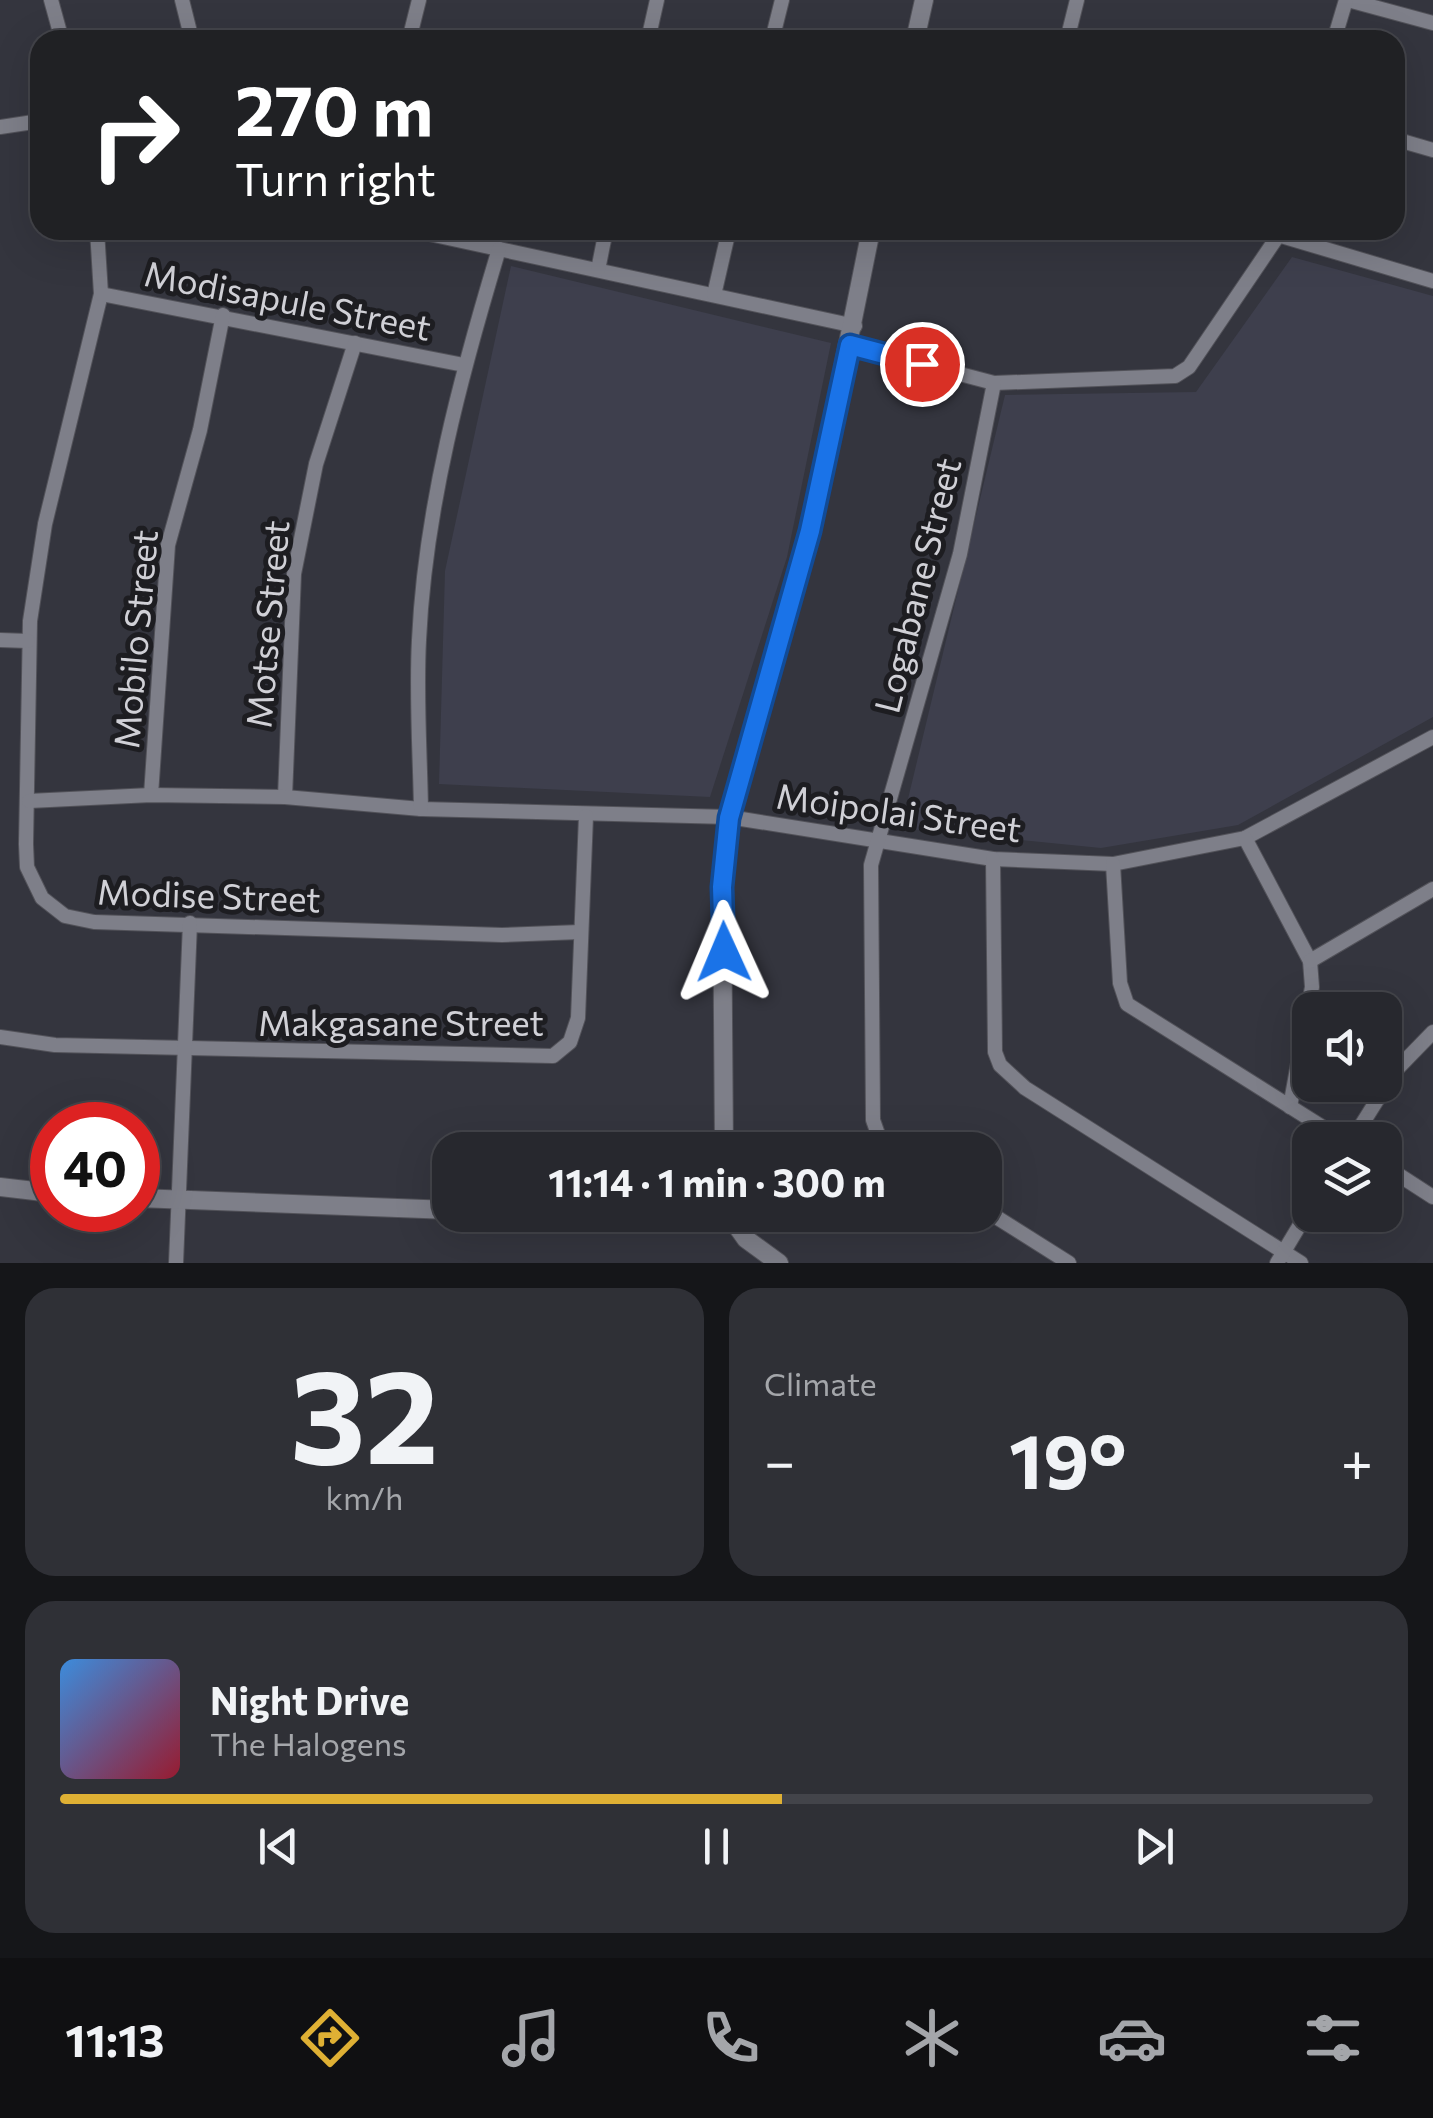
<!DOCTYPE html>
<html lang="en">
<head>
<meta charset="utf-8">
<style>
	:root { --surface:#27282e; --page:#2f3036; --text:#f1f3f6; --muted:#a4a6aa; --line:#43444a; --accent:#dfb034 }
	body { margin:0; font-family:Commissioner,sans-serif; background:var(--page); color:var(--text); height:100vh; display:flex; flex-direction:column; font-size:38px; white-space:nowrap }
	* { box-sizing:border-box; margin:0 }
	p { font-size:32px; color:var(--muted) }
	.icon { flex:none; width:55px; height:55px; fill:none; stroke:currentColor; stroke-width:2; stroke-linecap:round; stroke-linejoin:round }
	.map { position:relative; height:1263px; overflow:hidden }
	.drawer { display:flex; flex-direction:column; gap:25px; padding:25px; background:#151619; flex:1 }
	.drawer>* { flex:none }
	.hud { position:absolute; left:30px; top:30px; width:1375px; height:210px; border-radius:30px; box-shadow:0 10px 40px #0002,0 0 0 2px var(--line); background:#202124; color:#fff; overflow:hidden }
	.controls { position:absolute; left:1292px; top:992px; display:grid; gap:20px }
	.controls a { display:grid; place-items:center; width:110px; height:110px; border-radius:20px; background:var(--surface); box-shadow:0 10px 40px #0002,0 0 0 2px var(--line); font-size:50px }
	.speed { position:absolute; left:30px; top:1102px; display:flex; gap:20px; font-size:50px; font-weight:700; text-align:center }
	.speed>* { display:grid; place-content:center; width:130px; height:130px; border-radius:50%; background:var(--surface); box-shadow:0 10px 40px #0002,0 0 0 2px var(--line); line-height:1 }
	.speed .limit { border:15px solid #d22; background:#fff; color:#111 }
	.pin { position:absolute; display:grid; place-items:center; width:85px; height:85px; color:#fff; margin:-42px; border:5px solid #fff; border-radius:50%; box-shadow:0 2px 10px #0007 }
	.me { position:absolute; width:110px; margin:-55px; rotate:359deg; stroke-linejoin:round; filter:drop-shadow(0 0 8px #0008) }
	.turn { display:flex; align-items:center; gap:35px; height:210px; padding:0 40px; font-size:45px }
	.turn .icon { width:130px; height:130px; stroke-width:2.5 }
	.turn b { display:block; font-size:70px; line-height:85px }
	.big { font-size:75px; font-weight:700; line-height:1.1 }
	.drawer .tile { flex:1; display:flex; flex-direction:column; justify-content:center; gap:15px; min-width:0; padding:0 35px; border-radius:30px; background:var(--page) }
	.drawer .dial { align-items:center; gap:0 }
	.dial b { font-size:130px; line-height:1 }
	.song { display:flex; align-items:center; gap:30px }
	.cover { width:120px; height:120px; border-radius:15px; background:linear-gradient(135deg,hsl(210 70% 55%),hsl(350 70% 35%)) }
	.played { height:10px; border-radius:5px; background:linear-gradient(90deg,var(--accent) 55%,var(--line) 55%) }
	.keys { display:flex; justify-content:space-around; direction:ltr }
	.heat { display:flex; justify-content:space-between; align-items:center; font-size:55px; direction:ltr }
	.drawer .tiles { flex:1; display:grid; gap:25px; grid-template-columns:1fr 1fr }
	.tile:last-child { grid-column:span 2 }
	.trip { position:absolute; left:432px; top:1132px; width:570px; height:100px; border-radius:30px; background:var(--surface); box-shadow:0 10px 40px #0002,0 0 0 2px var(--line); font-weight:700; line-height:100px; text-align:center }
	.tabs { display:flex; height:160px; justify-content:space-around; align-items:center; background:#101012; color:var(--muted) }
	.tabs .icon { width:70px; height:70px }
	.tabs .selected { color:var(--accent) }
	.tabs b { font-size:45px; color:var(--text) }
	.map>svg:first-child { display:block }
</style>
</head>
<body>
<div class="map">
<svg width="1433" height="1263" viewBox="0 0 1433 1263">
	<rect width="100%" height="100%" fill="#34353e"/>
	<g fill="#3e3f4d">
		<polygon points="1292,257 1433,296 1433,717 1238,825 1101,848 901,828 1005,395 1196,392"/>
		<polygon points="511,266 831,343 787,557 710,797 439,784 445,571"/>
	</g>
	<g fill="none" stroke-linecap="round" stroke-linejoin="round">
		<g stroke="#525259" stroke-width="16">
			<g id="minor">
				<polyline points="51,0 62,40"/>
				<polyline points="182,0 192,40"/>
				<polyline points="1348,0 1433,23"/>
				<polyline points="409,40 419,0"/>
				<polyline points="648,40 657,0"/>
				<polyline points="772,40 782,0"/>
				<polyline points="1067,40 1077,0"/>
				<polyline points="1334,40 1346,0"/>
				<polyline points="0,127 40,121"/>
				<polyline points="1395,139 1433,150"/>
				<polyline points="97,230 101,294 45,524 30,621 26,844 27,867 42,898 65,916 94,922 502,935 580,932"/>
				<polyline points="411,230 855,326"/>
				<polyline points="1261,230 1433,281"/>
				<polyline points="598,270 606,230"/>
				<polyline points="101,294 464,365"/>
				<polyline points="714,295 729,230"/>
				<polyline points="850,345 994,383 1175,376 1189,367 1282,230"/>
				<polyline points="0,640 28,641"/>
				<polyline points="151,795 168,545 200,430 223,315"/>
				<polyline points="285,797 294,574 316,464 355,343"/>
				<polyline points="29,801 151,795 285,797 421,809 729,817 993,859 1113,864 1245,838 1433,737"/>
				<path d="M421 809C420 753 416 696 419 640 425 508 461 375 499 249"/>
				<polyline points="1245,838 1310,961 1312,987 1290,1107"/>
				<polyline points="993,859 995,1052 1000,1065 1025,1088 1301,1263"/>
				<polyline points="1113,864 1120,983 1127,1004 1343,1140"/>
				<polyline points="1310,961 1433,889"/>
				<polyline points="0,1037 55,1045 553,1056 570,1042 578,1018 586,816"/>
				<polyline points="1352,1140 1396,1070 1433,1032"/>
				<polyline points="893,1150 879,1137 873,1120 871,865 960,554 994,383"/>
				<polyline points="1385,1166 1433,1197"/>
				<polyline points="985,1210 1069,1263"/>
				<polyline points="176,1263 190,923"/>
				<polyline points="1277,1263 1310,1208"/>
			</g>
		</g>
		<g stroke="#525259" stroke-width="20">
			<g id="tertiary">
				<polyline points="915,40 924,0"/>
				<polyline points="724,1150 722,887 729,817 810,531 871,230"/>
				<polyline points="0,1187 52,1193"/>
				<polyline points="138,1198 450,1210"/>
				<polyline points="582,1215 730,1220"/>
				<polyline points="729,1215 746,1239 779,1263"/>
			</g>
		</g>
		<use href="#minor" stroke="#7e7f89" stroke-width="14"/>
		<use href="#tertiary" stroke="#7e7f89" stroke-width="18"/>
	</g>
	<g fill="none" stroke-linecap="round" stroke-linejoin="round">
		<g stroke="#114b97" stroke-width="25">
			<polyline id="route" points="724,952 722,887 729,818 810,531 850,345 922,364"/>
		</g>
		<use href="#route" stroke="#1a73e8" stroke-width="18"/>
	</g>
	<g text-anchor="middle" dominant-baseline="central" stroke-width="10" stroke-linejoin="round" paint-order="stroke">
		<g font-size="35" fill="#d0d0d6" stroke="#1d1d21">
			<text transform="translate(288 299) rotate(11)">Modisapule Street</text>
			<text transform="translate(916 585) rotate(-76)">Logabane Street</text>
			<text transform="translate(266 624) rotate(-85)">Motse Street</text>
			<text transform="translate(134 639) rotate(-85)">Mobilo Street</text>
			<text transform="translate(899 811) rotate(8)">Moipolai Street</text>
			<text transform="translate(209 894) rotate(2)">Modise Street</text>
			<text x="401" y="1021">Makgasane Street</text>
		</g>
	</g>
</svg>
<div class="controls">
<a><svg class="icon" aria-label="sound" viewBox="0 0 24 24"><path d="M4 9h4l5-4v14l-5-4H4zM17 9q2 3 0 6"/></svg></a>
<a><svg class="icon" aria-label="layers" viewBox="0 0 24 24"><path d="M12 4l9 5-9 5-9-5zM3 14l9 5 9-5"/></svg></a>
</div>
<div class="speed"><div class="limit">40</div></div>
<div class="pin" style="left:922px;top:364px;background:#d93025"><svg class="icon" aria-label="arrive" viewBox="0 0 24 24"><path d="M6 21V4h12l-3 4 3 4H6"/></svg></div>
<svg class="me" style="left:724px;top:952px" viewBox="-20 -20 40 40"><path d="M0-17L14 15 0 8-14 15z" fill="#1a73e8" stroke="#fff" stroke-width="4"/></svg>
<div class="trip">11:14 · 1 min · 300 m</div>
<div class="hud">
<div class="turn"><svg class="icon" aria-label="right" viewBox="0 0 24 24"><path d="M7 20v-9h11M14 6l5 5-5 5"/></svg><div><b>270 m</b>Turn right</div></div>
</div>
</div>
<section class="drawer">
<div class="tiles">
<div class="tile dial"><b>32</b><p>km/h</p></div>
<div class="tile"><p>Climate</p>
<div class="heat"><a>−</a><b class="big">19°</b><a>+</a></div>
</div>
<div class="tile">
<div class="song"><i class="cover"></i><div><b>Night Drive</b><p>The Halogens</p></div></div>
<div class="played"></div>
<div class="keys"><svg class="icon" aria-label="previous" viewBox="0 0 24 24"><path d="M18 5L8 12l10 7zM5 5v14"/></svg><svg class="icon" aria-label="pause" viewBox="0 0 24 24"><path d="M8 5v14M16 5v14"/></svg><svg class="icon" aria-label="next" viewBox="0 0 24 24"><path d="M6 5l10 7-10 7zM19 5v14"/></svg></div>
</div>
</div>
</section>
<nav class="tabs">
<b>11:13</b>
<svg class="icon selected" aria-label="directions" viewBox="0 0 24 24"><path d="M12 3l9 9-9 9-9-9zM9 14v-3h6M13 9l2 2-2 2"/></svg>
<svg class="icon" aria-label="music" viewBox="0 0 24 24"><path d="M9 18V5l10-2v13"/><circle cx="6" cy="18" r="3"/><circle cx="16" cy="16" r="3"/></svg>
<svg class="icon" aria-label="phone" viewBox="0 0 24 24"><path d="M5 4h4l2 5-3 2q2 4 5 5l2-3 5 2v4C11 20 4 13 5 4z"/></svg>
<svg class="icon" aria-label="climate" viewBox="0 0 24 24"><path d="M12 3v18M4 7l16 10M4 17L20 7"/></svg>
<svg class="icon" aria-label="car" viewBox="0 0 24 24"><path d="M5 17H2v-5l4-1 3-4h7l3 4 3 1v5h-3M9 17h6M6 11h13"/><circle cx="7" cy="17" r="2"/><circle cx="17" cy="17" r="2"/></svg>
<svg class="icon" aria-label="filters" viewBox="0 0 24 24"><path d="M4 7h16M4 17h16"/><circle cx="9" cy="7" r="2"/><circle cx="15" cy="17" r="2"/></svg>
</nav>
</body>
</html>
